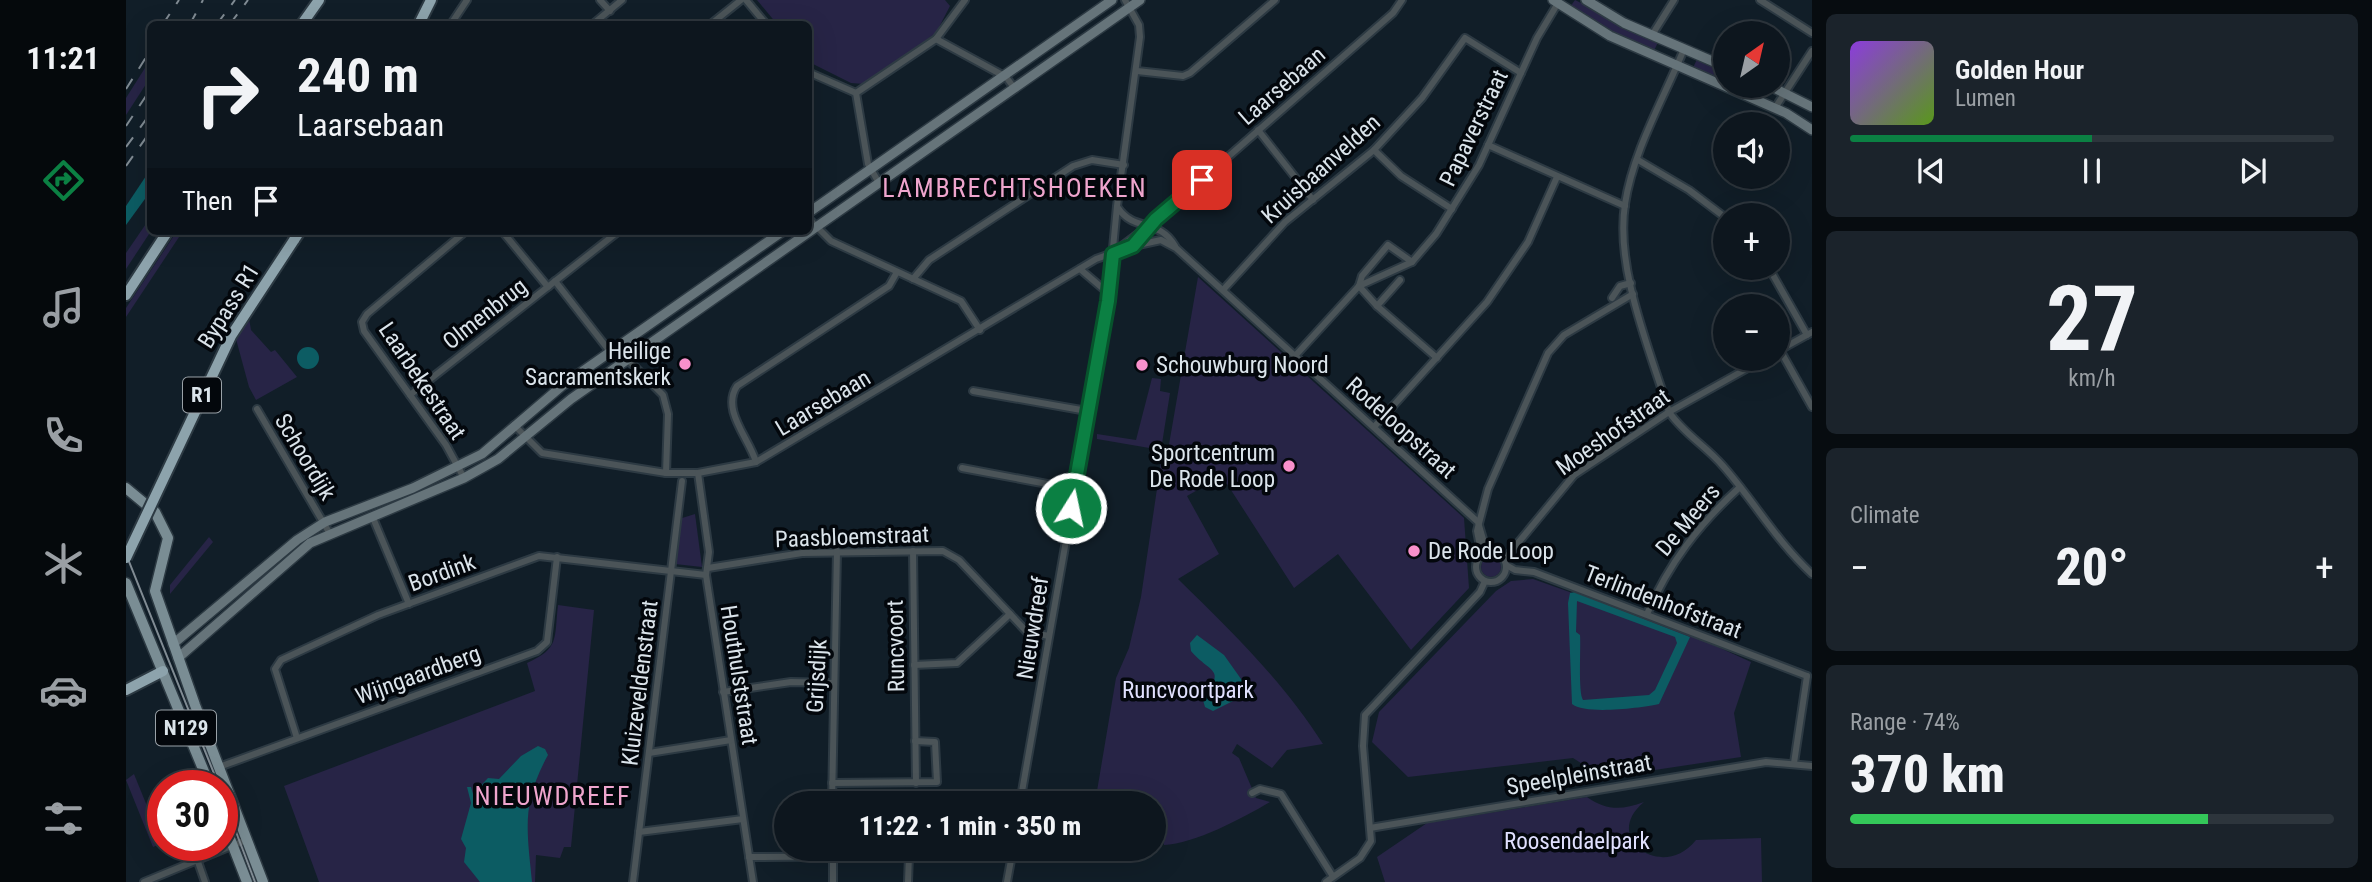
<!DOCTYPE html>
<html lang="en">
<head>
<meta charset="utf-8">
<style>
	:root { --surface:#0d161e; --page:#1b232b; --text:#f1f3f6; --muted:#9a9fa4; --line:#2d353c; --accent:#0b8043 }
	body { margin:0; font-family:"Roboto Condensed",sans-serif; background:var(--page); color:var(--text); height:100vh; display:flex; flex-direction:column; font-size:26px; white-space:nowrap }
	* { box-sizing:border-box; margin:0 }
	p { font-size:23px; color:var(--muted) }
	.icon { flex:none; width:38px; height:38px; fill:none; stroke:currentColor; stroke-width:2; stroke-linecap:round; stroke-linejoin:round }
	.map { position:relative; flex:1; overflow:hidden }
	.details { display:flex; flex-direction:column; gap:14px; padding:14px; background:#070c10; width:560px }
	.details>* { flex:none }
	.hud { position:absolute; left:21px; top:21px; width:665px; height:214px; border-radius:10px; box-shadow:0 7px 28px #0002,0 0 0 2px var(--line); background:#0d161e; color:var(--text); overflow:hidden }
	.needle { width:46px; rotate:34deg }
	.buttons { position:absolute; left:1587px; top:21px; display:grid; gap:14px }
	.buttons a { display:grid; place-items:center; width:77px; height:77px; border-radius:50%; background:var(--surface); box-shadow:0 7px 28px #0002,0 0 0 2px var(--line); font-size:35px }
	.speed { position:absolute; left:21px; top:770px; display:flex; gap:14px; font-size:35px; font-weight:700; text-align:center }
	.speed>* { display:grid; place-content:center; width:91px; height:91px; border-radius:50%; background:var(--surface); box-shadow:0 7px 28px #0002,0 0 0 2px var(--line); line-height:1 }
	.speed .limit { border:10px solid #d22; background:#fff; color:#111 }
	.pin { position:absolute; display:grid; place-items:center; width:60px; height:60px; color:#fff; margin:-30px; border-radius:14px; box-shadow:0 4px 10px #0006 }
	.me { position:absolute; width:77px; margin:-38px; rotate:10deg; stroke-linejoin:round; filter:drop-shadow(0 0 5px #0008) }
	.turn { display:flex; align-items:center; gap:24px; height:147px; padding:0 35px; font-size:32px }
	.turn .icon { width:91px; height:91px; stroke-width:2.5 }
	.turn b { display:block; font-size:49px; line-height:60px }
	.then { display:flex; align-items:center; height:66px; padding:0 35px; background:#0003; gap:14px; font-size:26px }
	.big { font-size:52px; font-weight:800; line-height:1.1 }
	.details .widget { flex:1; display:flex; flex-direction:column; justify-content:center; gap:10px; min-width:0; padding:0 24px; border-radius:10px; background:var(--page) }
	.details .dial { align-items:center; gap:0 }
	.dial b { font-size:91px; line-height:1 }
	.song { display:flex; align-items:center; gap:21px }
	.cover { width:84px; height:84px; border-radius:10px; background:linear-gradient(135deg,hsl(270 70% 55%),hsl(90 70% 35%)) }
	.played { height:7px; border-radius:4px; background:linear-gradient(90deg,var(--accent) 50%,var(--line) 50%) }
	.keys { display:flex; justify-content:space-around; direction:ltr }
	.heat { display:flex; justify-content:space-between; align-items:center; font-size:38px; direction:ltr }
	.charge { height:10px; border-radius:5px; background:linear-gradient(90deg,#34c759 74%,var(--line) 0) }
	.trip { position:absolute; left:648px; top:791px; width:392px; height:70px; border-radius:35px; background:var(--surface); box-shadow:0 7px 28px #0002,0 0 0 2px var(--line); font-weight:800; line-height:70px; text-align:center }
	main { display:flex; flex:1; min-height:0 }
	.tabs { display:flex; flex-direction:column; width:126px; justify-content:space-around; align-items:center; background:#05090c; color:var(--muted) }
	.tabs .icon { width:49px; height:49px }
	.tabs .active { color:var(--accent) }
	.tabs b { font-size:32px; color:var(--text) }
	.map>svg:first-child { display:block }
</style>
</head>
<body>
<main>
<nav class="tabs">
<b>11:21</b>
<svg class="icon active" aria-label="directions" viewBox="0 0 24 24"><path d="M12 3l9 9-9 9-9-9zM9 14v-3h6M13 9l2 2-2 2"/></svg>
<svg class="icon" aria-label="music" viewBox="0 0 24 24"><path d="M9 18V5l10-2v13"/><circle cx="6" cy="18" r="3"/><circle cx="16" cy="16" r="3"/></svg>
<svg class="icon" aria-label="phone" viewBox="0 0 24 24"><path d="M5 4h4l2 5-3 2q2 4 5 5l2-3 5 2v4C11 20 4 13 5 4z"/></svg>
<svg class="icon" aria-label="climate" viewBox="0 0 24 24"><path d="M12 3v18M4 7l16 10M4 17L20 7"/></svg>
<svg class="icon" aria-label="car" viewBox="0 0 24 24"><path d="M5 17H2v-5l4-1 3-4h7l3 4 3 1v5h-3M9 17h6M6 11h13"/><circle cx="7" cy="17" r="2"/><circle cx="17" cy="17" r="2"/></svg>
<svg class="icon" aria-label="filters" viewBox="0 0 24 24"><path d="M4 7h16M4 17h16"/><circle cx="9" cy="7" r="2"/><circle cx="15" cy="17" r="2"/></svg>
</nav>
<div class="map">
<svg width="1686" height="882" viewBox="0 0 1686 882">
	<rect width="100%" height="100%" fill="#111e28"/>
	<g fill="#272446">
		<polygon points="631,0 819,0 824,6 810,33 738,84 725,83 683,62 682,24 651,24"/>
		<polygon points="1449,0 1532,42 1528,51 1490,35 1444,7"/>
		<polygon points="1571,59 1599,71 1599,82 1567,68"/>
		<polygon points="24,60 24,78 0,115 0,98"/>
		<polygon points="24,218 25,231 0,269 0,253"/>
		<polygon points="51,231 57,231 0,317 0,308"/>
		<path d="M1072 277 1338 518 1343 588 1285 650 1212 554 1168 588 1096 476 1061 496 1093 554 1052 579C1105 631 1157 681 1197 744L1161 750 1146 768 1111 744 1106 753 1113 758 1130 798 1144 802C1117 818 1068 844 1038 845L1036 838 1029 839 1027 803H969L990 678 1003 648 1015 597 1036 455 1041 456Z"/>
		<polygon points="123,318 125,330 145,352 149,350 171,377 130,400 123,387 110,339"/>
		<polygon points="1026,378 1035,379 1034,391 1044,393 1035,450 971,439 971,434 1010,440"/>
		<polygon points="569,514 576,567 549,564 553,519"/>
		<polygon points="83,537 87,542 44,594 44,585"/>
		<circle cx="1365" cy="567" r="10"/>
		<path d="M1407 579 1570 637 1625 662 1608 713 1615 757 1522 771C1501 758 1480 764 1463 781L1458 765 1447 758 1282 777 1246 742 1253 712 1370 591 1385 581Z"/>
		<path d="M432 605 468 610 445 847H438L434 858 410 855 409 882H193L158 786 409 691 401 663C434 648 428 639 432 605Z"/>
		<polygon points="8,774 36,843 27,847 0,780"/>
		<path d="M1461 797C1481 811 1496 810 1518 802 1474 838 1537 882 1570 840L1635 838 1636 882H1259L1251 857 1301 823Z"/>
	</g>
	<g fill="#0c5c63" fill-rule="evenodd">
		<polygon points="24,170 24,192 0,225 0,206"/>
		<circle cx="182" cy="358" r="11"/>
		<path d="M1449 592 1564 637 1533 704C1515 708 1459 715 1446 704L1442 603 1444 593ZM1451 601 1549 637 1551 643 1529 690 1523 695 1457 700C1452 692 1455 648 1454 635L1450 632Z"/>
		<path d="M1071 635 1098 655 1120 686 1115 697 1087 711 1079 707 1077 700C1100 667 1086 675 1065 651L1064 643Z"/>
		<path d="M412 746 419 749 422 755C395 804 401 830 406 882H354L338 862 340 848 335 839 345 803 341 787H345L347 794 362 778 373 779 395 756Z"/>
	</g>
	<g fill="none" stroke-linecap="round" stroke-linejoin="round">
		<g stroke="#2d3a43" stroke-width="10">
			<g id="street">
				<polyline points="474,0 484,11"/>
				<polyline points="620,0 640,24"/>
				<polyline points="1634,0 1686,33"/>
				<polyline points="325,24 341,0"/>
				<polyline points="467,24 496,0"/>
				<polyline points="585,24 615,0"/>
				<polyline points="1526,35 1548,0"/>
				<polyline points="810,39 880,77 889,89"/>
				<path d="M1558 49C1538 98 1507 151 1499 204 1489 269 1524 350 1543 412 1558 434 1580 446 1597 466 1628 501 1651 542 1686 574"/>
				<polyline points="1011,71 1057,76 1064,73 1149,0"/>
				<polyline points="682,72 730,93"/>
				<polyline points="730,93 810,39 839,0"/>
				<polyline points="730,93 742,164 753,183"/>
				<polyline points="1649,108 1686,51"/>
				<polyline points="1132,130 1187,200"/>
				<polyline points="1362,145 1499,206"/>
				<polyline points="1248,150 1275,176 1326,209"/>
				<polyline points="1512,160 1563,190 1600,218"/>
				<path d="M992 208C1008 232 1033 218 1049 246"/>
				<polyline points="682,218 705,241 835,301 854,330"/>
				<polyline points="376,231 422,287"/>
				<polyline points="1012,245 1035,240 1050,248 1352,522 1359,546 1365,553"/>
				<polyline points="988,252 1025,224 1267,13 1276,0"/>
				<polyline points="1643,268 1681,335"/>
				<polyline points="954,269 981,292"/>
				<polyline points="787,279 803,260 947,166 966,160 998,165"/>
				<polyline points="429,281 485,353 502,360 537,395 542,414 540,473"/>
				<polyline points="1233,286 1251,306 1311,358"/>
				<polyline points="1233,286 1236,276 1262,245 1286,262"/>
				<polyline points="1097,290 1159,222 1248,150 1296,98 1339,38 1395,73"/>
				<polyline points="1486,298 1494,286 1505,283"/>
				<polyline points="1251,306 1274,280"/>
				<polyline points="1654,350 1686,407"/>
				<polyline points="1652,351 1686,332"/>
				<polyline points="1169,356 1233,286 1286,262 1310,234 1353,165 1411,38 1432,3"/>
				<polyline points="847,391 961,411"/>
				<polyline points="284,395 493,231"/>
				<polyline points="131,409 204,534"/>
				<polyline points="388,425 416,453 540,473 572,473 630,462 970,259 1007,246 1025,224"/>
				<polyline points="1248,427 1361,302 1402,242 1431,177"/>
				<path d="M630 462C623 438 595 410 611 386L763 286 771 272"/>
				<polyline points="836,468 948,489"/>
				<polyline points="572,473 583,552 580,575 627,882"/>
				<polyline points="338,478 320,445 238,331 236,322 241,314 340,231"/>
				<polyline points="247,518 283,604"/>
				<polyline points="787,551 790,783"/>
				<circle cx="1365" cy="567" r="15"/>
				<polyline points="1356,556 1351,531 1362,489 1422,353 1438,335 1507,294"/>
				<polyline points="1378,560 1448,475 1543,412 1638,359"/>
				<polyline points="1380,565 1389,570 1408,572 1681,676"/>
				<polyline points="582,568 676,553 817,551 833,560 901,632 923,636"/>
				<path d="M1521 614C1543 563 1573 524 1614 487"/>
				<polyline points="788,665 831,663 884,614"/>
				<polyline points="597,692 665,682 706,683"/>
				<polyline points="171,738 149,669 155,660 252,615 413,556 580,575"/>
				<polyline points="523,753 605,740"/>
				<polyline points="1668,763 1681,676"/>
				<polyline points="93,767 411,651 421,642 431,557"/>
				<polyline points="706,783 811,782 809,742 789,741"/>
				<polyline points="1126,793 1134,789 1155,794 1206,875"/>
				<polyline points="706,803 711,551"/>
				<polyline points="894,803 982,301 991,206 1014,37 1013,25 999,0"/>
				<polyline points="1244,828 1640,762 1686,766"/>
				<polyline points="513,832 617,819"/>
				<polyline points="707,849 707,882"/>
				<polyline points="623,857 886,855"/>
				<polyline points="71,859 79,882"/>
				<polyline points="18,882 120,840"/>
				<polyline points="507,882 556,481"/>
				<polyline points="782,882 783,855"/>
				<polyline points="881,882 887,849"/>
				<polyline points="1200,882 1234,858 1245,841 1237,746 1239,715 1354,592 1359,581"/>
			</g>
		</g>
		<g stroke="#2d3a43" stroke-width="12">
			<g id="secondary">
				<polyline points="1427,0 1484,36 1660,113 1686,130"/>
				<polyline points="1460,0 1498,23 1600,67"/>
				<polyline points="1644,86 1686,107"/>
				<polyline points="682,213 986,0"/>
				<polyline points="47,644 171,540 199,522 287,488 356,454 437,385 657,231"/>
				<polyline points="52,658 184,543 338,478 372,459 445,399 1014,0"/>
			</g>
		</g>
		<g stroke="#2d3a43" stroke-width="13">
			<g id="primary">
				<polyline points="0,488 29,512 42,538 29,591 69,705 137,882"/>
				<polyline points="0,583 84,786"/>
				<polyline points="96,818 121,882"/>
			</g>
		</g>
		<g stroke="#2d3a43" stroke-width="14">
			<g id="highway">
				<polyline points="176,24 193,0"/>
				<polyline points="293,24 305,0"/>
				<polyline points="168,240 174,231"/>
				<polyline points="0,295 42,231"/>
				<polyline points="0,690 37,671"/>
			</g>
		</g>
		<use href="#street" stroke="#4b5458" stroke-width="6"/>
		<use href="#secondary" stroke="#66747a" stroke-width="9"/>
		<use href="#primary" stroke="#7a8d94" stroke-width="10"/>
		<use href="#highway" stroke="#8da3ac" stroke-width="10"/>
		<g stroke="#808b93" stroke-width="2">
			<polyline points="0,554 93,786"/>
			<polyline points="96,795 129,882"/>
		</g>
		<g stroke="#808b93" stroke-width="2" stroke-dasharray="12 12" stroke-linecap="butt">
			<polyline points="37,24 53,0"/>
			<polyline points="64,24 77,0"/>
			<polyline points="91,24 109,0"/>
			<polyline points="104,24 122,0"/>
			<polyline points="0,89 24,51"/>
			<polyline points="0,126 24,90"/>
			<polyline points="0,147 24,114"/>
			<polyline points="0,166 24,132"/>
		</g>
		<g stroke="#2d3a43" stroke-width="14" stroke-linecap="butt">
			<polyline id="highway-bridge" points="0,558 105,336 168,240"/>
		</g>
		<use href="#highway-bridge" stroke="#8da3ac" stroke-width="10"/>
	</g>
	<g fill="none" stroke-linecap="round" stroke-linejoin="round">
		<g stroke="#07532c" stroke-width="18">
			<polyline id="route" points="945,508 982,301 987,254 1007,246 1030,219 1076,180"/>
		</g>
		<use href="#route" stroke="#0b8043" stroke-width="12"/>
	</g>
	<g fill="#f890cb" stroke="#03070c" stroke-width="2.5">
		<circle cx="559" cy="364" r="7"/>
		<circle cx="1016" cy="365" r="7"/>
		<circle cx="1163" cy="466" r="7"/>
		<circle cx="1288" cy="551" r="7"/>
	</g>
	<g text-anchor="middle" dominant-baseline="central" stroke-width="7" stroke-linejoin="round" paint-order="stroke">
		<g fill="#03070c" stroke="#9aa2a8" stroke-width="2">
			<rect x="57" y="377.5" width="38" height="35" rx="5"/>
			<rect x="30" y="710.5" width="60" height="35" rx="5"/>
		</g>
		<g font-size="21" font-weight="bold" fill="#dbe4eb">
			<text x="76" y="395">R1</text>
			<text x="60" y="728">N129</text>
		</g>
		<g font-size="23" fill="#dbe4eb" stroke="#03070c">
			<text transform="translate(1156 86) rotate(-41)">Laarsebaan</text>
			<text transform="translate(1348 128) rotate(-64)">Papaverstraat</text>
			<text transform="translate(1195 169) rotate(-42)">Kruisbaanvelden</text>
			<text transform="translate(103 306) rotate(-58)">Bypass R1</text>
			<text transform="translate(359 314) rotate(-38)">Olmenbrug</text>
			<text transform="translate(296 381) rotate(56)">Laarbekestraat</text>
			<text transform="translate(697 403) rotate(-31)">Laarsebaan</text>
			<text transform="translate(1275 428) rotate(42)">Rodeloopstraat</text>
			<text transform="translate(1487 432) rotate(-35)">Moeshofstraat</text>
			<text transform="translate(179 457) rotate(59)">Schoordijk</text>
			<text transform="translate(1562 520) rotate(-50)">De Meers</text>
			<text transform="translate(726 537) rotate(-2)">Paasbloemstraat</text>
			<text transform="translate(316 573) rotate(-20)">Bordink</text>
			<text transform="translate(1537 602) rotate(21)">Terlindenhofstraat</text>
			<text transform="translate(907 628) rotate(-81)">Nieuwdreef</text>
			<text transform="translate(770 646) rotate(-91)">Runcvoort</text>
			<text transform="translate(292 675) rotate(-20)">Wijngaardberg</text>
			<text transform="translate(613 675) rotate(81)">Houthulststraat</text>
			<text transform="translate(691 676) rotate(-87)">Grijsdijk</text>
			<text transform="translate(514 683) rotate(-83)">Kluizeveldenstraat</text>
			<text transform="translate(1453 775) rotate(-10)">Speelpleinstraat</text>
		</g>
		<g font-size="23" fill="#dbe4eb" stroke="#03070c" text-anchor="end">
			<text x="545" y="351">Heilige<tspan x="545" dy="26">Sacramentskerk</tspan></text>
			<text x="1030" y="365" text-anchor="start">Schouwburg Noord</text>
			<text x="1149" y="453">Sportcentrum<tspan x="1149" dy="26">De Rode Loop</tspan></text>
			<text x="1302" y="551" text-anchor="start">De Rode Loop</text>
		</g>
		<g font-size="23" fill="#e0e0fe" stroke="#03070c">
			<text x="1062" y="690">Runcvoortpark</text>
			<text x="1451" y="841">Roosendaelpark</text>
		</g>
		<g font-size="26" letter-spacing="2" fill="#efa5cd" stroke="#03070c">
			<text x="889" y="188">LAMBRECHTSHOEKEN</text>
			<text x="427" y="796">NIEUWDREEF</text>
		</g>
	</g>
</svg>
<div class="buttons">
<a><svg class="needle" viewBox="-14 -14 28 28"><path d="M0-13l5 13h-10z" fill="#e53935"/><path d="M0 13l5-13h-10z" fill="#9a9fa4"/></svg></a>
<a><svg class="icon" aria-label="sound" viewBox="0 0 24 24"><path d="M4 9h4l5-4v14l-5-4H4zM17 9q2 3 0 6"/></svg></a>
<a>+</a>
<a>−</a>
</div>
<div class="speed"><div class="limit">30</div></div>
<div class="pin" style="left:1076px;top:180px;background:#d93025"><svg class="icon" aria-label="arrive" viewBox="0 0 24 24"><path d="M6 21V4h12l-3 4 3 4H6"/></svg></div>
<svg class="me" style="left:945px;top:508px" viewBox="-20 -20 40 40"><circle r="17" fill="#0b8043" stroke="#fff" stroke-width="3"/><path d="M0-11L8 9 0 5-8 9z" fill="#fff"/></svg>
<div class="trip">11:22 · 1 min · 350 m</div>
<div class="hud">
<div class="turn"><svg class="icon" aria-label="right" viewBox="0 0 24 24"><path d="M7 20v-9h11M14 6l5 5-5 5"/></svg><div><b>240 m</b>Laarsebaan</div></div>
<div class="then">Then<svg class="icon" aria-label="arrive" viewBox="0 0 24 24"><path d="M6 21V4h12l-3 4 3 4H6"/></svg></div>
</div>
</div>
<section class="details">
<div class="widget">
<div class="song"><i class="cover"></i><div><b>Golden Hour</b><p>Lumen</p></div></div>
<div class="played"></div>
<div class="keys"><svg class="icon" aria-label="previous" viewBox="0 0 24 24"><path d="M18 5L8 12l10 7zM5 5v14"/></svg><svg class="icon" aria-label="pause" viewBox="0 0 24 24"><path d="M8 5v14M16 5v14"/></svg><svg class="icon" aria-label="next" viewBox="0 0 24 24"><path d="M6 5l10 7-10 7zM19 5v14"/></svg></div>
</div>
<div class="widget dial"><b>27</b><p>km/h</p></div>
<div class="widget"><p>Climate</p>
<div class="heat"><a>−</a><b class="big">20°</b><a>+</a></div>
</div>
<div class="widget"><p>Range · 74%</p><b class="big">370 km</b><div class="charge"></div></div>
</section>
</main>
</body>
</html>
